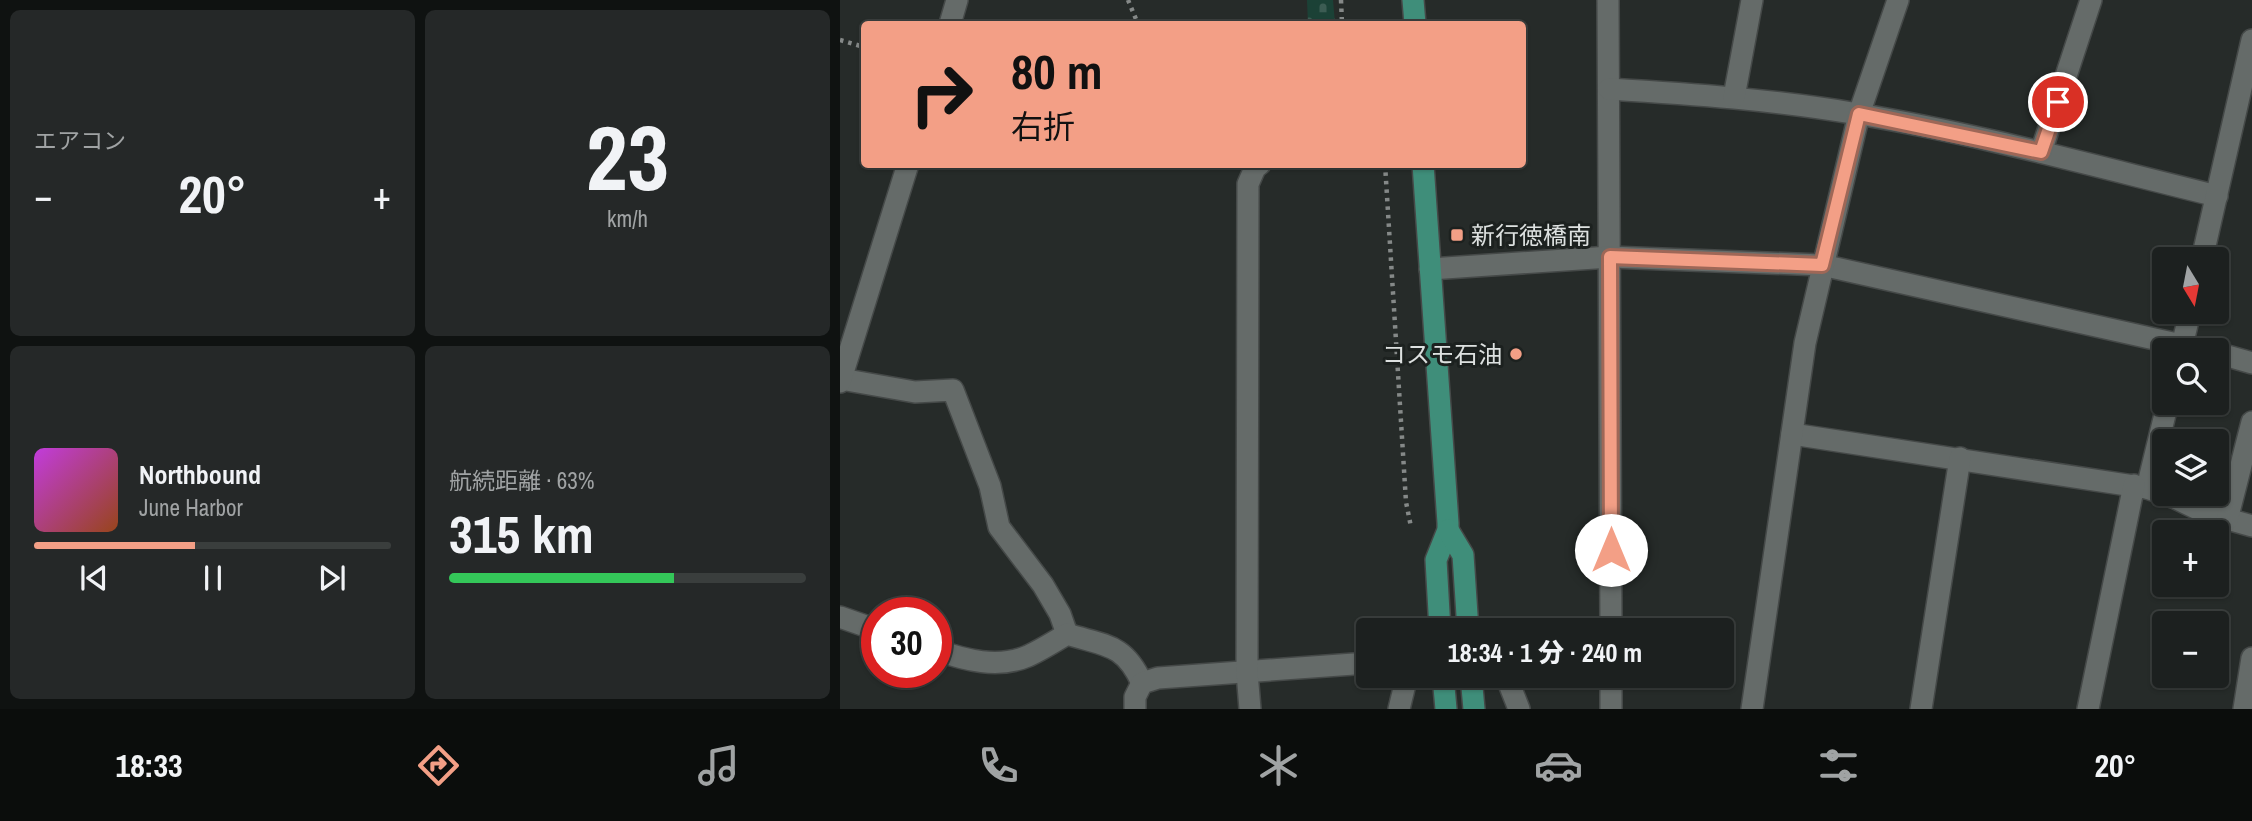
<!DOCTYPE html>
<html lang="ja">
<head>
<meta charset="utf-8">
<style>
	:root { --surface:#1c201f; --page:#252828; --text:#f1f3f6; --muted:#a0a3a4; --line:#3a3e3d; --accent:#f39f86 }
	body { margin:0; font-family:"Archivo Narrow","Noto Sans JP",sans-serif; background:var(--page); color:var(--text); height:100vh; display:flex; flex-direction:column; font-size:26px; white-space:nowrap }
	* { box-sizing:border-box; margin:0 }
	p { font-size:23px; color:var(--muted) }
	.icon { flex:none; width:38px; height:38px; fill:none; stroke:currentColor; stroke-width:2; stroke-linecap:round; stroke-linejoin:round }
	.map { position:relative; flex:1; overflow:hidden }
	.panel { display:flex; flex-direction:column; gap:10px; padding:10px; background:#0f1211; width:840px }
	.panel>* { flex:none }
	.top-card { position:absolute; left:21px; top:21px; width:665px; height:147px; border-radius:7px; box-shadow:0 2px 5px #0004,0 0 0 2px var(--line); background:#f39f86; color:#111; overflow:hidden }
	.needle { width:46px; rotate:170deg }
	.controls { position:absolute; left:1312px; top:247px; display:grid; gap:14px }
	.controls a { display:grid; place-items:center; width:77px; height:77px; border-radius:7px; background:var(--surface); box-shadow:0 2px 5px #0004,0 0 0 2px var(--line); font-size:35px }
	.speed { position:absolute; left:21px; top:597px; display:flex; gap:14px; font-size:35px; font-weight:700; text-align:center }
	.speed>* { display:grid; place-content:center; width:91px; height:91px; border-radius:50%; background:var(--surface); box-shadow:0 2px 5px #0004,0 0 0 2px var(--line); line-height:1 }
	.speed .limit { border:10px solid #d22; background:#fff; color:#111 }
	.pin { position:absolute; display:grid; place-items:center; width:60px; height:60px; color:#fff; margin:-30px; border:4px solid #fff; border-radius:50%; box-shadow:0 2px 7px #0007 }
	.me { position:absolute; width:77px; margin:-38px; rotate:0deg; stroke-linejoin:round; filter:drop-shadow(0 0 5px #0008) }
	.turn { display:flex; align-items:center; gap:24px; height:147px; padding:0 35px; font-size:32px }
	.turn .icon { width:91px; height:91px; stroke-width:2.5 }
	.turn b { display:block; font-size:49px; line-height:60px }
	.big { font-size:52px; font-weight:800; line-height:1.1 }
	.panel .widget { flex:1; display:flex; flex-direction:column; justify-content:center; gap:10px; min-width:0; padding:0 24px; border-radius:10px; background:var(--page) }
	.panel .dial { align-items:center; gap:0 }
	.dial b { font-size:91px; line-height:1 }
	.song { display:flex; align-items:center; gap:21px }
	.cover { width:84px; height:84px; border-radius:10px; background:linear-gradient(135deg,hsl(290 70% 55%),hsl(20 70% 35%)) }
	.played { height:7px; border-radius:4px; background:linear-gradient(90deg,var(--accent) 45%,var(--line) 45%) }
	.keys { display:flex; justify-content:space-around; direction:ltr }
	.heat { display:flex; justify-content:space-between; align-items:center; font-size:38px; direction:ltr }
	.charge { height:10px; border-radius:5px; background:linear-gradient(90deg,#34c759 63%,var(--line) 0) }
	.panel .tiles { flex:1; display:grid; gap:10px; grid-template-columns:repeat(2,1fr) }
	.trip { position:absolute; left:516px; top:618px; width:378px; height:70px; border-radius:7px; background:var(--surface); box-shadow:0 2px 5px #0004,0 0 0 2px var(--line); font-weight:800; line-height:70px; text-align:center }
	.tabs { display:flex; height:112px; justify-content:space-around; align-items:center; background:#0b0d0c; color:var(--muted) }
	.tabs .icon { width:49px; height:49px }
	.tabs .active { color:var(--accent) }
	.tabs b { font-size:32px; color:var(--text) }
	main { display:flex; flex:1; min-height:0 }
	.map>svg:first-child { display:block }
</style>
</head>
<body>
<main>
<section class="panel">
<div class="tiles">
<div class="widget"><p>エアコン</p>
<div class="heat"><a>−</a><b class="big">20°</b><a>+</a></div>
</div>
<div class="widget dial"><b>23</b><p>km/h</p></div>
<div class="widget">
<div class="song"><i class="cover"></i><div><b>Northbound</b><p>June Harbor</p></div></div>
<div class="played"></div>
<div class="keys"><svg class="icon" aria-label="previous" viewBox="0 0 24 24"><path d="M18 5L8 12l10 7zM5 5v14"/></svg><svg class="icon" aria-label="pause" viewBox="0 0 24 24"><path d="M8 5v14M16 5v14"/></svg><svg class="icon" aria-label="next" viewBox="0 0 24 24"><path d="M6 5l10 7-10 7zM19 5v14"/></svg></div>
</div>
<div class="widget"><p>航続距離 · 63%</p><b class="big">315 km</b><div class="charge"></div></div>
</div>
</section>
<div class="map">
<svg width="1412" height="709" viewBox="0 0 1412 709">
	<defs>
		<pattern id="cemetery-stones" width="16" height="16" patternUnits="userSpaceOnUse" patternTransform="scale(1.75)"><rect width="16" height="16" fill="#1b4136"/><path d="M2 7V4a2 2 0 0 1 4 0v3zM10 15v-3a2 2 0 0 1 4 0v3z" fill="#3c5c53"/></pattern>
	</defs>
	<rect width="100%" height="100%" fill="#262b29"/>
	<polygon fill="url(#cemetery-stones)" points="467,0 493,0 495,24 468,24"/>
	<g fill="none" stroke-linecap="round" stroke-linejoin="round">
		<g stroke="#454948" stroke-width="24">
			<g id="minor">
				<polyline points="768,0 771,630"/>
				<polyline points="110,24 117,0"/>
				<path d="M769 89C853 94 936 100 1018 114 1139 134 1258 167 1377 196"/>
				<polyline points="894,97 912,0"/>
				<polyline points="1201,152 1251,0"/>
				<polyline points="1362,259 1412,40"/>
				<polyline points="590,269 770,257 982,265 1364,350"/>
				<polyline points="1341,350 1350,312"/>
				<polyline points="1377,353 1412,363"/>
				<polyline points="1,379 75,392 113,390 150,486 159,527 203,585 220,614 227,634"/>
				<polyline points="0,382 68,164"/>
				<polyline points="952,434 1307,488 1335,498 1366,513 1412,526"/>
				<polyline points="1307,488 1328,402"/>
				<polyline points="1387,520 1412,422"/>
				<polyline points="0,617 37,630"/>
				<path d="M96 650C125 660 158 669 188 656 201 650 214 642 227 634 265 646 284 643 302 683"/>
				<polyline points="666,676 679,709"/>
				<polyline points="771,676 771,709"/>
				<polyline points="295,709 295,697 302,683 318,678 528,663"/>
				<polyline points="410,709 407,672 408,184 415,168 420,164"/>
				<polyline points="559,709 567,676"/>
				<polyline points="912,709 965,343 1019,114 1058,0"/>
				<polyline points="1081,709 1120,458"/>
				<polyline points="1248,709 1294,485"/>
				<polyline points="1404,709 1412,658"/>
			</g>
		</g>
		<g stroke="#454948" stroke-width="24">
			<g id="major">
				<polyline points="573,0 575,24"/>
				<polyline points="583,164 608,523 608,530 596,560 600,630"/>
				<polyline points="608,530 623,555 628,630"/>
				<polyline points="603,676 606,709"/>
				<polyline points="631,676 634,709"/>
			</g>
		</g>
		<g stroke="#858988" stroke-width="4.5" stroke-dasharray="3.5 5" stroke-linecap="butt">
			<polyline points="288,0 298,24"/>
			<polyline points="501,0 502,24"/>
			<polyline points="0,40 24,47"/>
			<polyline points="545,164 566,502 571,527"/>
		</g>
		<use href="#minor" stroke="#656b69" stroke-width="21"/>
		<use href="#major" stroke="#3f8e7a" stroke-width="21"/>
	</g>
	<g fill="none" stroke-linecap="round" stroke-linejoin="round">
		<g stroke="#9e6757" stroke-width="18">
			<polyline id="route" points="771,550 770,257 982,265 1019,114 1201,152 1218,102"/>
		</g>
		<use href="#route" stroke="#f39f86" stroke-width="12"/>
	</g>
	<g fill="#f39f86" stroke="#1c211f" stroke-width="2.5">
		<rect x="610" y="228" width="14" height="14" rx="3.5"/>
		<circle cx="676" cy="354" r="7"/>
	</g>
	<g text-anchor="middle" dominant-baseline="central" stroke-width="6" stroke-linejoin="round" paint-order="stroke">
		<g font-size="24" fill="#dde1e0" stroke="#1c211f" text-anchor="start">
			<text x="631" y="235">新行徳橋南</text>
			<text x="662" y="354" text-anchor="end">コスモ石油</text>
		</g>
	</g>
</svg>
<div class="controls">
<a><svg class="needle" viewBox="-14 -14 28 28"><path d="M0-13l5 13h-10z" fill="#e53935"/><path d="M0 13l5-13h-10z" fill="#a0a3a4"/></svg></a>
<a><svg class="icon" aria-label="search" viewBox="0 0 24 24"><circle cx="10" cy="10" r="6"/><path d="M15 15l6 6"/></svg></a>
<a><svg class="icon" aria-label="layers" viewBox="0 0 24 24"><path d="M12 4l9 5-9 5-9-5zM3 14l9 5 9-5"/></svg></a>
<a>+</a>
<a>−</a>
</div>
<div class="speed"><div class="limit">30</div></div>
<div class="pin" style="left:1218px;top:102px;background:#d93025"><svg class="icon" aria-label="arrive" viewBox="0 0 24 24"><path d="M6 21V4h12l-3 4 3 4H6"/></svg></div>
<svg class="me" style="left:771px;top:550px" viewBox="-20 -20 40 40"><circle r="19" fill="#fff"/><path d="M0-13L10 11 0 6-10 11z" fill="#f39f86"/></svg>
<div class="trip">18:34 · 1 分 · 240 m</div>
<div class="top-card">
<div class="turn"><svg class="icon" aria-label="right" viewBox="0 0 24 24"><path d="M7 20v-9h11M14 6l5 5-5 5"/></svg><div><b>80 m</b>右折</div></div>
</div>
</div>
</main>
<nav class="tabs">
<b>18:33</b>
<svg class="icon active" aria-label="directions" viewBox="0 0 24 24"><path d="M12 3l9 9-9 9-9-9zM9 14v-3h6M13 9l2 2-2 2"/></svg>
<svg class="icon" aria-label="music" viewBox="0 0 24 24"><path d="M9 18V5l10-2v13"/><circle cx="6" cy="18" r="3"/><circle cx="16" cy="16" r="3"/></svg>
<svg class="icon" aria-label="phone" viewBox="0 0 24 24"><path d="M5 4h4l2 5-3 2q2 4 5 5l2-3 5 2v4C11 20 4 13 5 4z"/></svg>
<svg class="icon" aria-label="climate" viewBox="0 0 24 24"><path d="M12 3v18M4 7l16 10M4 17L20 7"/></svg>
<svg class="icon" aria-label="car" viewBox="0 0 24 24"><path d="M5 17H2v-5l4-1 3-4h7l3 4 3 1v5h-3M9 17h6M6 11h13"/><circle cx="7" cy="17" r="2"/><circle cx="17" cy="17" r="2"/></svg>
<svg class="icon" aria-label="filters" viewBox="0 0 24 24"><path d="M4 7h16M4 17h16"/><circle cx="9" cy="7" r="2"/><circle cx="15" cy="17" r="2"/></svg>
<b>20°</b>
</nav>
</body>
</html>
